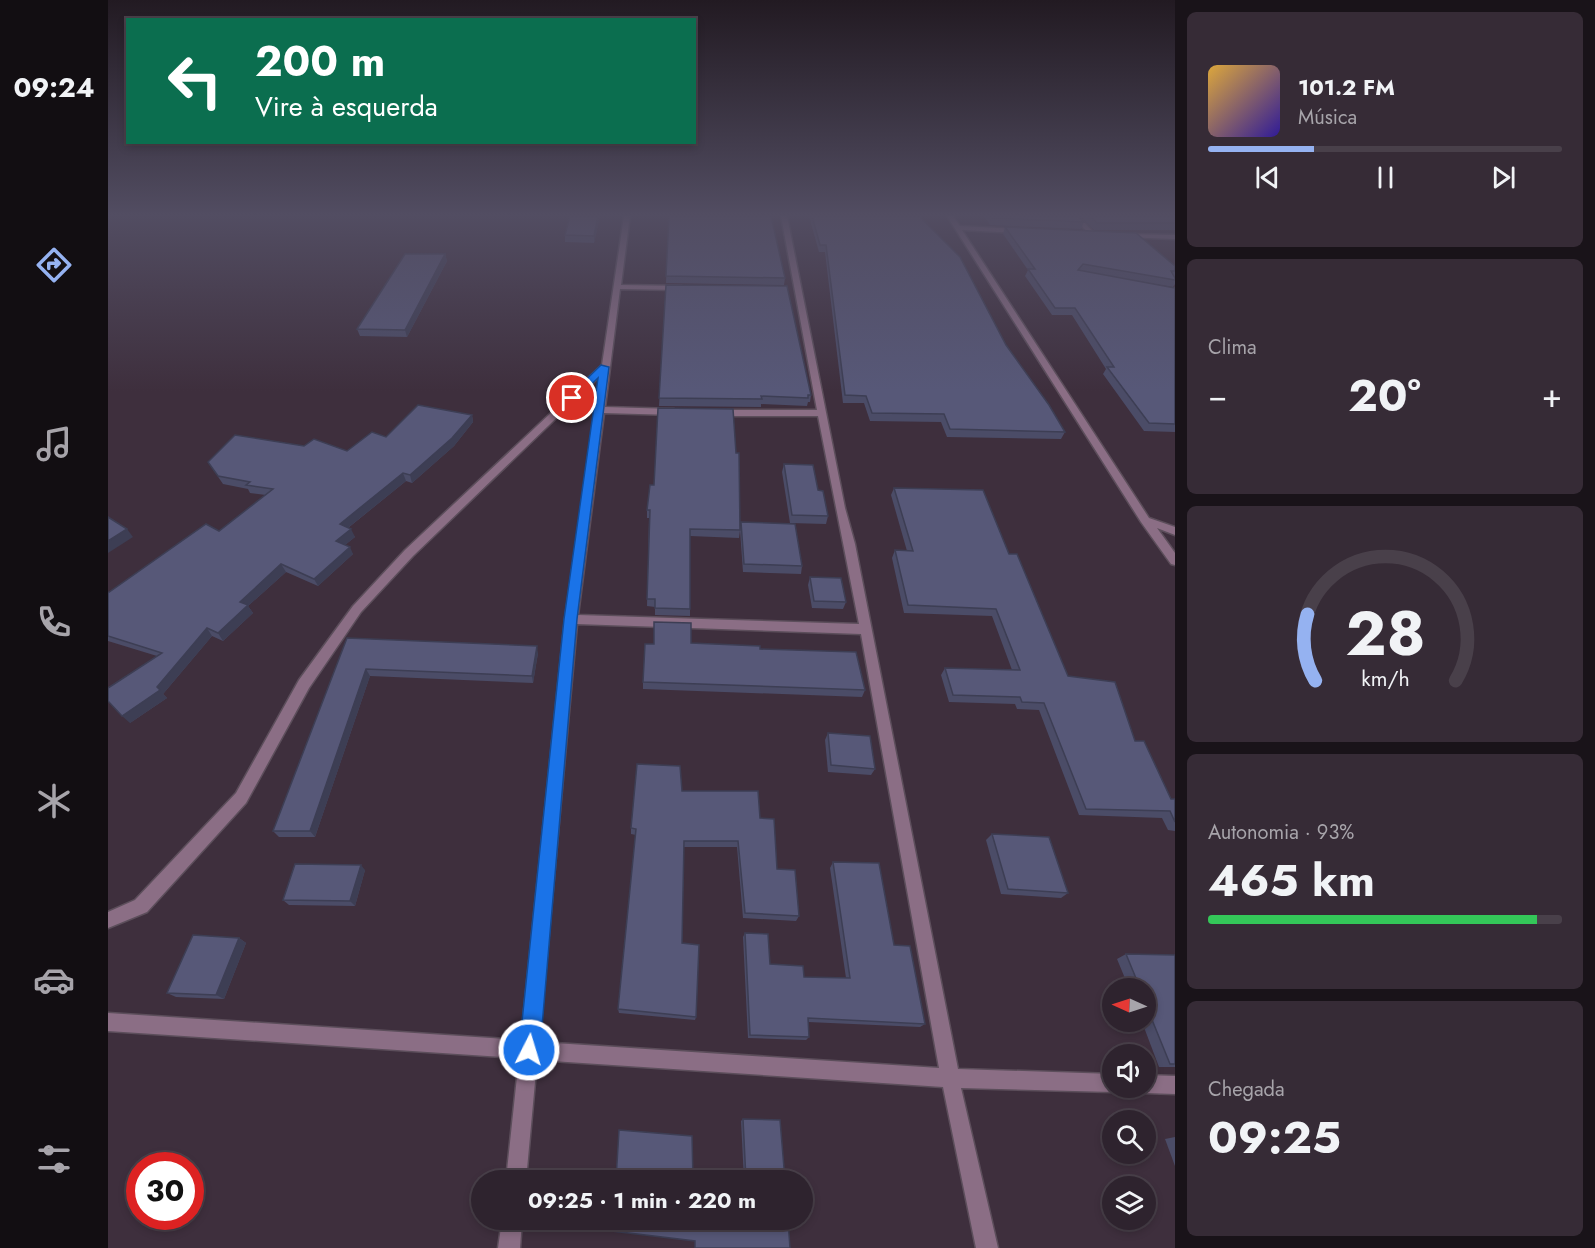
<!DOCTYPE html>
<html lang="pt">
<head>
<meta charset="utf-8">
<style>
	:root { --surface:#2e232e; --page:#362b36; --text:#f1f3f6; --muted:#a7a4aa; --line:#49404a; --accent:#95b2f1 }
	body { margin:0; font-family:Jost,sans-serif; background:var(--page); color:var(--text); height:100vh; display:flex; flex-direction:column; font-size:22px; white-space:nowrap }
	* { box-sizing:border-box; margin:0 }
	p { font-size:20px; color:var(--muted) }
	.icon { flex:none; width:33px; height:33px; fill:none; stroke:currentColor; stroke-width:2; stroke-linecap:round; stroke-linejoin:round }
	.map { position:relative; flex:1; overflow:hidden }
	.details { display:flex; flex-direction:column; gap:12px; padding:12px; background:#191319; width:420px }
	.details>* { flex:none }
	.hud { position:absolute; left:18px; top:18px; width:570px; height:126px; border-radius:0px; box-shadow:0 3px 9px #0003,0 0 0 2px var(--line); background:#0b6e4f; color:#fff; overflow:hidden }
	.needle { width:39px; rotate:273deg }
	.buttons { position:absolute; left:994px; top:978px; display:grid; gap:12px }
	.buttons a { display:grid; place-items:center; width:54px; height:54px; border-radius:50%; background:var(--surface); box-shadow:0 3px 9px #0003,0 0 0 2px var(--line); font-size:30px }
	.speed { position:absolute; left:18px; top:1152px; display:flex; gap:12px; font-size:30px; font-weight:700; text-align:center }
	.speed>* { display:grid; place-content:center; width:78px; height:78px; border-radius:50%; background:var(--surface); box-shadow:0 3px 9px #0003,0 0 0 2px var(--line); line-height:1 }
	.speed .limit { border:9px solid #d22; background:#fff; color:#111 }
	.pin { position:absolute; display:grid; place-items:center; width:51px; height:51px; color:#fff; margin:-26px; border:3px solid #fff; border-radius:50%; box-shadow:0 2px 6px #0007 }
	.me { position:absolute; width:66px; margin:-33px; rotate:5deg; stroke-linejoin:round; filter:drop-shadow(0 0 4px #0008) }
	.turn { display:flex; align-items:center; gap:21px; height:126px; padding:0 30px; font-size:27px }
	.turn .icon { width:78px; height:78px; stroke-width:2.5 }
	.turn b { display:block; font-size:42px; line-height:51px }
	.big { font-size:45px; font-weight:700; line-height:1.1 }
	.details .widget { flex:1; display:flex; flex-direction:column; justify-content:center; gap:9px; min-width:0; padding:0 21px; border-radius:9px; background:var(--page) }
	.details .dial { align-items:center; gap:0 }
	.dial svg { height:156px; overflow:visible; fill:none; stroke:var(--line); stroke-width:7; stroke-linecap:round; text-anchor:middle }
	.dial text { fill:var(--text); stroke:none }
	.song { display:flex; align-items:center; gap:18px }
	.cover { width:72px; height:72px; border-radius:9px; background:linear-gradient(135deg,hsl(40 70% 55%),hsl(250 70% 35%)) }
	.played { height:6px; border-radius:3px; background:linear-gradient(90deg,var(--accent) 30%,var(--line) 30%) }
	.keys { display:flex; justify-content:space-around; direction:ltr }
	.heat { display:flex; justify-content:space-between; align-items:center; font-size:33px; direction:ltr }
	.charge { height:9px; border-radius:4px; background:linear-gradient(90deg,#34c759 93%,var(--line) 0) }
	.trip { position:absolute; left:363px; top:1170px; width:342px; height:60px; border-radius:30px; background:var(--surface); box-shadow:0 3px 9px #0003,0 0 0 2px var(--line); font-weight:700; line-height:60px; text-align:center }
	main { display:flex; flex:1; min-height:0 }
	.tabs { display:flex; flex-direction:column; width:108px; justify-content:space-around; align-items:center; background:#120e12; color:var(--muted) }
	.tabs .icon { width:42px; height:42px }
	.tabs .selected { color:var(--accent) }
	.tabs b { font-size:27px; color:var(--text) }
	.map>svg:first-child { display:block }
</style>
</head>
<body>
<main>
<nav class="tabs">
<b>09:24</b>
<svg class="icon selected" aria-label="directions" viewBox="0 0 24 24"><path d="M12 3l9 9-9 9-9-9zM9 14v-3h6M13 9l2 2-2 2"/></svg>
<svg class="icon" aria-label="music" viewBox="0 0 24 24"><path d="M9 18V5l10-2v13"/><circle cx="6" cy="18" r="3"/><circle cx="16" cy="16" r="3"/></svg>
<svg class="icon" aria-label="phone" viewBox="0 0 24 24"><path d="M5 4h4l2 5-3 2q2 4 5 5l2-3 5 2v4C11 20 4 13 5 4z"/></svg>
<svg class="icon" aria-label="climate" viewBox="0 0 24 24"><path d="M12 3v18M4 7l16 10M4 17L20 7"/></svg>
<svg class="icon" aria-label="car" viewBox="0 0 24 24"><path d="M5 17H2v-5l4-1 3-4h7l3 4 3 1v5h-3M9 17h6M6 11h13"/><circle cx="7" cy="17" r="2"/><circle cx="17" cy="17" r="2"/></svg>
<svg class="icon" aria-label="filters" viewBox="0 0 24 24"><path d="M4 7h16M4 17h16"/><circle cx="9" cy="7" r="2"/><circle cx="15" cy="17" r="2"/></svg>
</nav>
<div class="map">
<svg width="1067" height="1248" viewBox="0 0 1067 1248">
	<rect width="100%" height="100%" fill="#3e2f3d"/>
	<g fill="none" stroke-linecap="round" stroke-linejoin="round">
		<g stroke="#5c4e5b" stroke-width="3">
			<g id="minor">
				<path d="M516 216H522L513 285 574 286 578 288 574 290 512 289 497 407 566 409 570 412 566 415 496 413 470 615 751 624 710 416H610L606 413 610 410H709L673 216H679L737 508 747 544 850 1069 1005 1074V1088H1012L1005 1092 853 1088 890 1248H868L835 1087 429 1060 418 1180H398L411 1058 0 1031V1013L413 1040 457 619 493 375 305 556 253 612 201 688 138 803 39 912 0 928V912L27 900 128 793 191 680 245 606 297 550 494 365ZM469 624 753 634 831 1068 431 1042Z"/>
				<polygon points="839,216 845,216 852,226 910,229 913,231 910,233 854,230 1041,518 1067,527 1067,535 1049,528 1067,553 1067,565 1063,564 1033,522"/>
				<polygon points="964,216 970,216 987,234 987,236 983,236"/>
				<polygon points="1017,234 1067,235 1067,239 1015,237 1014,236"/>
				<polygon points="1038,1075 1067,1076 1067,1094 1038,1093 1031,1091 1030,1088 1038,1088"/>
				<polygon points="394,1220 414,1220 412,1248 390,1248"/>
			</g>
		</g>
		<use href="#minor" fill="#8b6e85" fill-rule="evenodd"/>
	</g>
	<g fill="#4b4c67">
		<polygon points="462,216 492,216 486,243 457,242 457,235"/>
		<polygon points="561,216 677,278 676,285 558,283"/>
		<polygon points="701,216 811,216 957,432 953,439 839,437 833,422 762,421 756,403 735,403 717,252 711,252"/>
		<polygon points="876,216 970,216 976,222 973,229 882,225"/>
		<polygon points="972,216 1067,216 1067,230 986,230"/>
		<polygon points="897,227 1067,266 1067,284 1065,287 1018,279 1067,288 1067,432 1036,431 995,374 998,369 964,315 944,315 917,276 920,270 895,234"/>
		<polygon points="337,254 339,261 299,337 252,336 249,329"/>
		<polygon points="558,285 703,395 702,402 700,402 699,406 653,404 653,407 551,406"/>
		<polygon points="364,415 365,422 346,446 304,483 298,481 240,528 247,537 237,545 245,554 210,586 178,572 140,606 145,613 115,641 104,636 55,694 59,698 22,723 49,656 0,641 0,593 111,531 158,495 142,493 140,489 115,484 100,462 196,446 239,451 278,437"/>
		<polygon points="676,464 710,490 720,516 718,524 682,523 674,472"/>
		<polygon points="786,488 901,554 960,676 1027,741 1063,799 1067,799 1067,831 1060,830 1054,818 971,815 931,710 909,709 907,704 841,702 833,675 837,668 904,670 884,616 796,613 784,558 787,550 799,551 783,495"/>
		<polygon points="539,510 632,530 631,538 582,536 582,616 547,615 547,607 539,606 541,518 539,518"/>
		<polygon points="633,522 694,566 693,574 635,572 632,530"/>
		<polygon points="702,577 738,602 735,609 704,608 700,585"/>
		<polygon points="239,638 430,653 425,683 262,676 207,837 171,837 165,831"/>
		<polygon points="583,643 652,649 757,690 754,697 535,689 535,682 546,644"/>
		<polygon points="720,733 767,769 763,775 720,772 717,740"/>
		<polygon points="574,791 652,818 669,869 691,916 688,921 635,918 629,847 576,847 574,943 588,1017 587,1020 511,1013 510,1009 528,835 523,834 523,828"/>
		<polygon points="884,834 960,893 953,898 893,894 878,840"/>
		<polygon points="725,862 786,945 817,1024 812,1027 700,1022 701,1037 698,1040 640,1038 635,937 637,933 662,964 696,977 738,978 722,868"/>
		<polygon points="257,870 247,906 181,905 175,900"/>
		<polygon points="131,938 138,943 116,999 68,997 59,993"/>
		<polygon points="1018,954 1067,955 1067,1067 1051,1067 1034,1022 1038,1022 1038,988 1021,988 1009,959"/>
		<polygon points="635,1119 677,1180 636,1180 633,1121"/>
		<polygon points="1067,1137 1067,1166 1057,1139"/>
	</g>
	<g fill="#3d3e54">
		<polygon points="490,216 492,216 486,243 486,236"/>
		<polygon points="337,254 339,261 299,337 297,330"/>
		<polygon points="364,415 365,422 346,446 304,483 302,475"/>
		<polygon points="295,473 298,481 236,531 232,524"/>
		<polygon points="19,529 25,537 0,553 0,541"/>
		<polygon points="243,529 247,537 232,549 228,541"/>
		<polygon points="242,547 245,554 210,586 206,579"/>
		<polygon points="173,564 178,572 140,606 145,613 115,641 110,633 132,602"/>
		<polygon points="99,628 104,636 55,694 59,698 22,723 14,716 49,687"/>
		<polygon points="429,646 430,653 425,683 424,676"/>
		<polygon points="258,669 262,676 207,837 202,831"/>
		<polygon points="253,865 257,870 247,906 242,901"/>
		<polygon points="131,938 138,943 116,999 108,995"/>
	</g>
	<g fill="#575878" stroke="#3d3e54" stroke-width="1.5">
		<polygon points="462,216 490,216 486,236 457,235"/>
		<polygon points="561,216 663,216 677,278 558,276"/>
		<polygon points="704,216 811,216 852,257 898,345 941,405 957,432 842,429 836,414 764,413 758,396 737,395 718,245 712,245"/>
		<polygon points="882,216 970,216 976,222 884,218"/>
		<polygon points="982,216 1067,216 1067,223 989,223"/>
		<polygon points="897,227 1028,233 1067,266 1067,271 1063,271 1067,278 1067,280 975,264 970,270 1067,288 1067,424 1041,423 999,367 1006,367 967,308 947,308 920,269 927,269"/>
		<polygon points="297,254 337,254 297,330 249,329"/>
		<polygon points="558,285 679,286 703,395 700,395 700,398 653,396 654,399 551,398"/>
		<polygon points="310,405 364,415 344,438 302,475 295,473 232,524 243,529 228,541 242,547 206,579 173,564 132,602 140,605 110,633 99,628 49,687 52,690 14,716 0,701 0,688 54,653 0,636 0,593 98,524 111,531 165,489 138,485 142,482 110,476 100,462 127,435 196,446 206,439 239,451 264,432 278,437"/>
		<polygon points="550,408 625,409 628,453 631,453 632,530 582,529 582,609 547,608 547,599 539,599 542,510 539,510 542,485 546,485"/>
		<polygon points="676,464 705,465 710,490 715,491 720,516 684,515"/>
		<polygon points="786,488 875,490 901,554 909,554 960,676 1007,682 1027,741 1036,741 1063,799 1067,799 1067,822 1062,811 978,809 936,703 914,702 912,697 845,695 837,668 912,670 888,609 800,605 787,550 805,551"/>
		<polygon points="0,517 19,529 0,541"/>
		<polygon points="633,522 687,524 694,566 636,564"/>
		<polygon points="702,577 733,578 738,602 706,601"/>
		<polygon points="546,622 583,623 583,643 652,646 652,649 748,652 757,690 535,682 537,644 546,644"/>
		<polygon points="239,638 429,646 424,676 258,669 202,831 165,831"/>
		<polygon points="720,733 762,736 767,769 723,765"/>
		<polygon points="529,764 572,766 574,791 650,791 652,818 666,819 669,869 687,870 691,916 637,913 630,841 576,841 574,943 591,945 588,1017 510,1009 528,829 523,828"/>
		<polygon points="884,834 941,837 960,893 900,889"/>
		<polygon points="725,862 771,863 786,945 802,946 817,1024 700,1018 701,1037 642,1035 637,933 660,934 662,964 695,966 696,977 742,978"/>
		<polygon points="187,864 253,865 242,901 175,900"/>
		<polygon points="85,935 131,938 108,995 59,993"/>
		<polygon points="1018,954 1067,955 1067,1064 1062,1064 1038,1005 1038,988 1032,988"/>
		<polygon points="635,1119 672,1120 677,1180 638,1180"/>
		<polygon points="511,1130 584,1136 585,1180 508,1180"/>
		<polygon points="505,1220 680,1220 682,1248 587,1248 587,1241 504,1231"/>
	</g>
	<linearGradient id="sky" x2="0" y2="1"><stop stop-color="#221a22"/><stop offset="0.55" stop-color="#524d62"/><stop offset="1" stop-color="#524d62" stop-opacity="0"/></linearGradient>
	<rect width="1067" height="391" fill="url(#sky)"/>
	<polygon fill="#1a73e8" stroke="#114b97" stroke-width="1.5" points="493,365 501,367 469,619 432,1050 429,1057 421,1060 414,1057 411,1050 456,619 490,378 467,400 459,398"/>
</svg>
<div class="buttons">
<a><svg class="needle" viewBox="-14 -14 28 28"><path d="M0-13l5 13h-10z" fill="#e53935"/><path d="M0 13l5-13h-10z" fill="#a7a4aa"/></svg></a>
<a><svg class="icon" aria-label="sound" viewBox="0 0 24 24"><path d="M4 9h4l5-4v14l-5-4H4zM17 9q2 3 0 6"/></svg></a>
<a><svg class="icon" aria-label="search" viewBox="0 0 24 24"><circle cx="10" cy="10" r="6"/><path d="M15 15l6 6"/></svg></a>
<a><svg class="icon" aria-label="layers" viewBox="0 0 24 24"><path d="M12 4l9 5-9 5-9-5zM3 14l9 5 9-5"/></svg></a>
</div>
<div class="speed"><div class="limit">30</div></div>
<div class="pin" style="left:464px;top:398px;background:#d93025"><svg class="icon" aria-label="arrive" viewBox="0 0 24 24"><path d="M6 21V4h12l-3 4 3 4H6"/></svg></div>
<svg class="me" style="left:421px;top:1050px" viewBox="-20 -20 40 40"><circle r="17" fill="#1a73e8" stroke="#fff" stroke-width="3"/><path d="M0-11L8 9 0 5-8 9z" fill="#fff"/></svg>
<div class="trip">09:25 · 1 min · 220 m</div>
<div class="hud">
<div class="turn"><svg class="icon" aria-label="left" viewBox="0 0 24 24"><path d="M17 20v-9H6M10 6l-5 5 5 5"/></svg><div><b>200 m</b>Vire à esquerda</div></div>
</div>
</div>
<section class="details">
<div class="widget">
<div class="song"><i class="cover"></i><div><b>101.2 FM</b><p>Música</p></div></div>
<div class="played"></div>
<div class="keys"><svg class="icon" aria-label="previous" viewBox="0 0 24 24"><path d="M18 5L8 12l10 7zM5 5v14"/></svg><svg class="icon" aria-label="pause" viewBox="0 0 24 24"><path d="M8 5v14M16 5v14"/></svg><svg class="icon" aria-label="next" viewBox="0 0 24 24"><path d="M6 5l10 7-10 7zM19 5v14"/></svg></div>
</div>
<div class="widget"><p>Clima</p>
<div class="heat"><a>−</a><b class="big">20°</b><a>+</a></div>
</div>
<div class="widget dial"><svg viewBox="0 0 100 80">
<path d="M14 69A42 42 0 1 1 86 69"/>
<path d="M14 69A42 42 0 0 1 10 35" stroke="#95b2f1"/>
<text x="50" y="56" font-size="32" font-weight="700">28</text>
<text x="50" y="72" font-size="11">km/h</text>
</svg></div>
<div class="widget"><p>Autonomia · 93%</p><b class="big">465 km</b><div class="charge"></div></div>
<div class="widget"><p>Chegada</p><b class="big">09:25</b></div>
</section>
</main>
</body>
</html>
